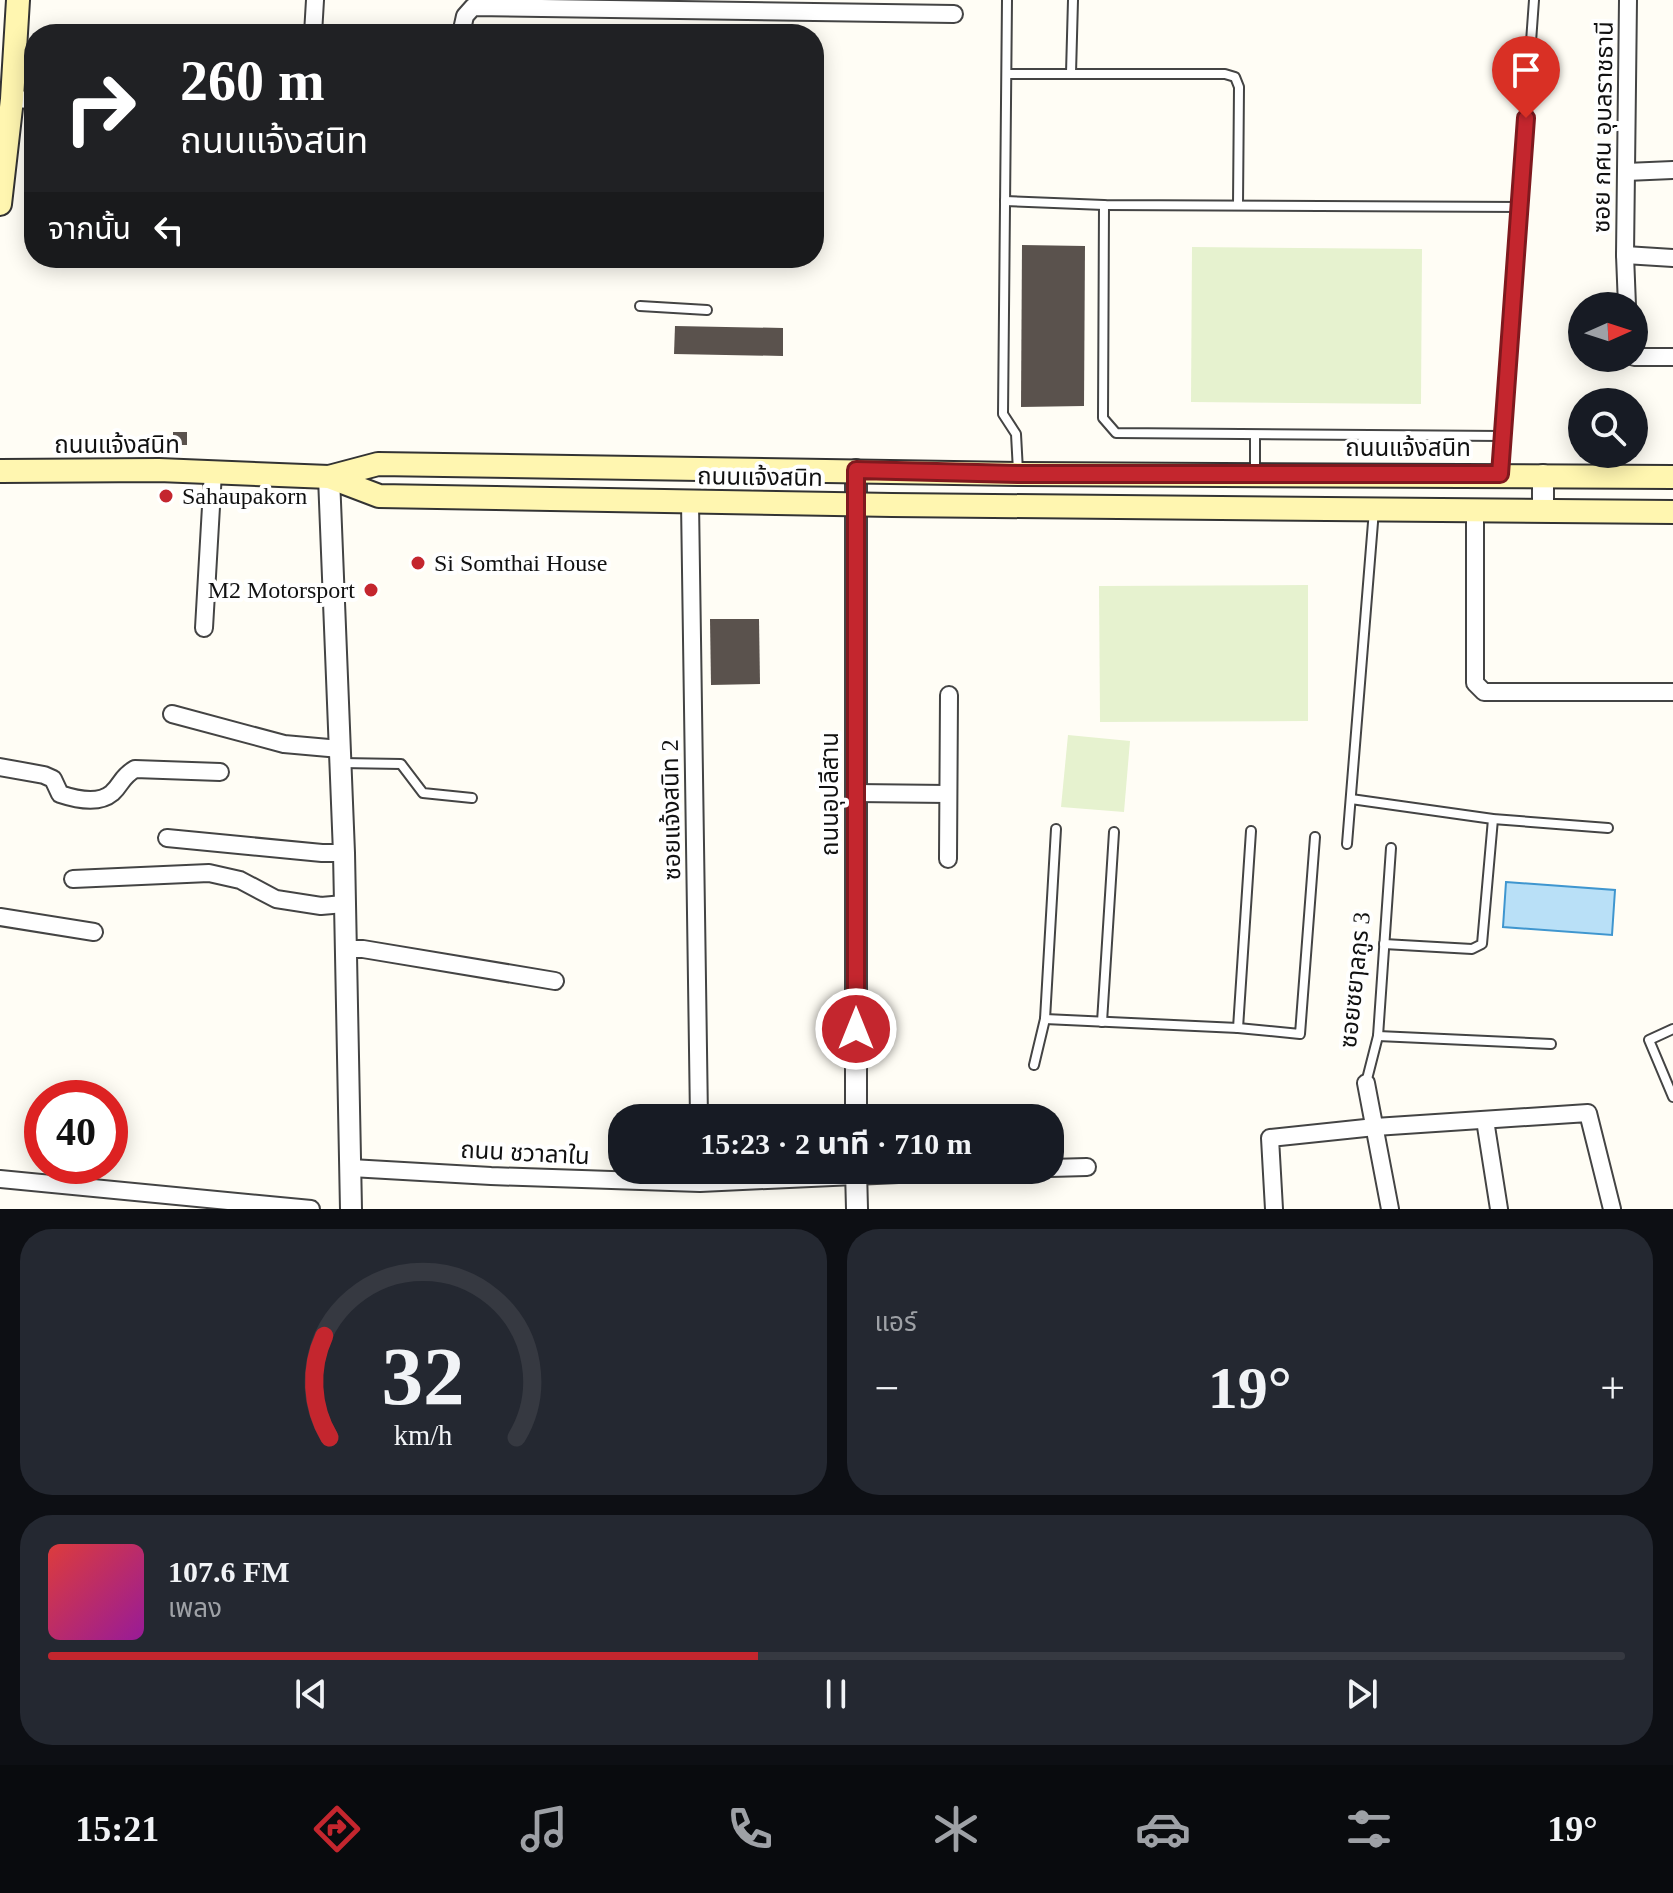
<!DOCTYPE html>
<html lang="th">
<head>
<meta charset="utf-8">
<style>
	:root { --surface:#171b24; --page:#242831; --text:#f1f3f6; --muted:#9ea1a6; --line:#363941; --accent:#c4262e }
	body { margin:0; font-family:"Times New Roman","Noto Sans Thai",serif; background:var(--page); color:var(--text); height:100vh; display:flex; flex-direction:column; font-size:30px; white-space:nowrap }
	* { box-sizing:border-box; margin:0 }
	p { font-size:26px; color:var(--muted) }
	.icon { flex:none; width:44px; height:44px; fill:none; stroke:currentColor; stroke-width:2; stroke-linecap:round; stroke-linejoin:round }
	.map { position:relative; height:1209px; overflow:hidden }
	.panel { display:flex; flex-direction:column; gap:20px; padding:20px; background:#0d0f14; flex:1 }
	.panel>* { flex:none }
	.banner { position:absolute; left:24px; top:24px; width:800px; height:244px; border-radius:32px; box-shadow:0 4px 20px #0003; background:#202124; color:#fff; overflow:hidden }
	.needle { width:52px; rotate:87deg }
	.tools { position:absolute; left:1568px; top:292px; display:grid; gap:16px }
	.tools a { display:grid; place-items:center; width:80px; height:80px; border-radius:50%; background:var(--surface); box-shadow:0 4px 20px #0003; font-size:40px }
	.speed { position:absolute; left:24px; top:1080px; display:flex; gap:16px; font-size:40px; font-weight:700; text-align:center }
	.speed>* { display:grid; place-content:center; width:104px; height:104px; border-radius:50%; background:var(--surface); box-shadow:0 4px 20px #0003; line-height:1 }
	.speed .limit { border:12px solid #d22; background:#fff; color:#111 }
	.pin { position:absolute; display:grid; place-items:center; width:68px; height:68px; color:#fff; margin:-82px -34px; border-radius:50% 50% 50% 0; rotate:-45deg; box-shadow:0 0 8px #0007 }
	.pin .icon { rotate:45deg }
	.me { position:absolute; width:88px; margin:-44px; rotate:0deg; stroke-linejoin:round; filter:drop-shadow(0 0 6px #0008) }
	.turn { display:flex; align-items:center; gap:28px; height:168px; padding:0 24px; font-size:36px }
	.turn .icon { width:104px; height:104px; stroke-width:2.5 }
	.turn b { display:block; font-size:56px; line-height:68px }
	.then { display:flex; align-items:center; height:76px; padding:0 24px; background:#0003; gap:16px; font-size:30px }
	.big { font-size:60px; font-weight:700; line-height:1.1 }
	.panel .widget { flex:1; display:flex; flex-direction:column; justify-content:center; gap:12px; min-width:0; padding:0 28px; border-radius:32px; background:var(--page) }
	.panel .dial { align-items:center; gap:0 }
	.dial svg { height:208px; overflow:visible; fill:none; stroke:var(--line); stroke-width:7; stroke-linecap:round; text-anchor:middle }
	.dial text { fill:var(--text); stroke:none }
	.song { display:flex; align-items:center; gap:24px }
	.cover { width:96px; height:96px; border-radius:12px; background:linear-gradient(135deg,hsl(0 70% 55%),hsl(300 70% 35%)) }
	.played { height:8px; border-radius:4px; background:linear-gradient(90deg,var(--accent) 45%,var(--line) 45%) }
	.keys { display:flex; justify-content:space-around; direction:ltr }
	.heat { display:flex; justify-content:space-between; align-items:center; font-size:44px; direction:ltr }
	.panel .tiles { flex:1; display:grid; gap:20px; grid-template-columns:1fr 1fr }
	.widget:last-child { grid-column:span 2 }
	.trip { position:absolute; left:608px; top:1104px; width:456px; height:80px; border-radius:32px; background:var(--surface); box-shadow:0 4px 20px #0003; font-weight:700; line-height:80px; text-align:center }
	.tabs { display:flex; height:128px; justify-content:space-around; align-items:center; background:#090b0e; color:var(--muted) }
	.tabs .icon { width:56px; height:56px }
	.tabs .on { color:var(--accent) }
	.tabs b { font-size:36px; color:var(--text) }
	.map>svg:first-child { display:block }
</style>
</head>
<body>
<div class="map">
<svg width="1673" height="1209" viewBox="0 0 1673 1209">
	<rect width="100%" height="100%" fill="#fffdf5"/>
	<g fill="#e6f2cf">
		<polygon points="1192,247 1422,249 1421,404 1191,402"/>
		<polygon points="1308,585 1308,721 1100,722 1099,586"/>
		<polygon points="1068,735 1130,741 1124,812 1061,807"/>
	</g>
	<polygon fill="#b9e0f7" stroke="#3f96cf" stroke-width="2" points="1506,882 1615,890 1612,935 1503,927"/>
	<g fill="#5a524d">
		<polygon points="1022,245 1085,246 1084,406 1021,407"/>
		<polygon points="675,326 783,328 783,356 674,354"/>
		<rect x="173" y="432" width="14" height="13"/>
		<polygon points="710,619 759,619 760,684 711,685"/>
	</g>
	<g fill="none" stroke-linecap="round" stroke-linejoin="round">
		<g stroke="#444" stroke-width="12">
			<g id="service">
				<polyline points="1007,0 1003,414 1016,434 1018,471"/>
				<polyline points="1071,73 1073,0"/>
				<polyline points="1008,74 1225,74 1235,77 1239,87 1238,204"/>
				<polyline points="1005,201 1104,205 1521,207"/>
				<polyline points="1104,205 1103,418 1116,433 1502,436"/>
				<polyline points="640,306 707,310"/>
				<polyline points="1255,435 1255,473"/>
				<polyline points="1500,474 1534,0"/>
				<polyline points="342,763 401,764 423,793 472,798"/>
				<polyline points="1351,799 1493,819 1608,828"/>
				<polyline points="1347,844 1374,510"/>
				<polyline points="1384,944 1472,949 1482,944 1493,819"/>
				<polyline points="1045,1019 1238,1028 1300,1034 1315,837"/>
				<polyline points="1102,1022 1114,832"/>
				<polyline points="1238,1028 1251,831"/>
				<polyline points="1673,1029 1649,1040 1673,1097"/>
				<polyline points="1378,1036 1551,1044"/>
				<polyline points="1034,1065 1045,1019 1056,829"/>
				<polyline points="1366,1083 1378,1036 1391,848"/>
			</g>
		</g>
		<g stroke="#444" stroke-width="20">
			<g id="minor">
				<polyline points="313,34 315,0"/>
				<polyline points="461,34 465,16 473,7 954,14"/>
				<polyline points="12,99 34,100"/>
				<polyline points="1626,172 1673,170"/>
				<polyline points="1625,255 1673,258"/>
				<polyline points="1627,306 1625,255 1628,0"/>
				<polyline points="1634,357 1673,357"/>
				<polyline points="690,502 699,1118"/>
				<polyline points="1475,511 1475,683 1484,692 1673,692"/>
				<polyline points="204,628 213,472"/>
				<polyline points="172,714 284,744 340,749"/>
				<path d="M0 767 44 775 53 779 60 794C75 799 98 805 112 793 122 784 121 777 135 769L220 772"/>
				<polyline points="856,793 948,794"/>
				<polyline points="167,838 322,853 344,853"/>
				<polyline points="948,859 949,695"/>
				<polyline points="73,879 209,873 240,880 276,899 321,906 344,904"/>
				<polyline points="0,917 94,932"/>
				<polyline points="345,949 363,949 555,981"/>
				<polyline points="1366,1083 1390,1209"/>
				<polyline points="1485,1120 1499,1209"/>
				<polyline points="351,1168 491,1176 700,1183 986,1170"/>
				<polyline points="1050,1168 1087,1167"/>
				<polyline points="0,1179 311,1209"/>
				<polyline points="1274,1209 1270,1138 1375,1127 1588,1113 1612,1209"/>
			</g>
		</g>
		<g stroke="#444" stroke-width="24">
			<g id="tertiary">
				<polyline points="856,470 856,1118"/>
				<polyline points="1543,475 1543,511"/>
				<polyline points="329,477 344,853 351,1209"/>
				<polyline points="856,1170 857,1209"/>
			</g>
		</g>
		<g stroke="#333" stroke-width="26">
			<g id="secondary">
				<polyline points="0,204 12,99 18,0"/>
				<polyline points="0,471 159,470 329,477 378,464 1018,474 1673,477"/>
				<polyline points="329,477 379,496 892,505 1673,512"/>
			</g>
		</g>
		<use href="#service" stroke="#fff" stroke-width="8"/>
		<use href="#minor" stroke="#fff" stroke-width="16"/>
		<use href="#tertiary" stroke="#fff" stroke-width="20"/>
		<use href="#secondary" stroke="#fff6b0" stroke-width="22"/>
	</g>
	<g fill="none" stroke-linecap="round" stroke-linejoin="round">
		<g stroke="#7f191e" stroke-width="20">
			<polyline id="route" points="856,1029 856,470 1018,474 1500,474 1526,118"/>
		</g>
		<use href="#route" stroke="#c4262e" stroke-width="14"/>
	</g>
	<g fill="#c4262e" stroke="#fff" stroke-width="3">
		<circle cx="166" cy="496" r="8"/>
		<circle cx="418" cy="563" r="8"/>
		<circle cx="371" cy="590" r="8"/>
	</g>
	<g text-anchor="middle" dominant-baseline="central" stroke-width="8" stroke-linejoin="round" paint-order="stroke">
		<g font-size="24" fill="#111" stroke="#fff">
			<text transform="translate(1603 127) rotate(-89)">ซอย กศน อุบลราชธานี</text>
			<text x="117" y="445">ถนนแจ้งสนิท</text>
			<text x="1408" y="448">ถนนแจ้งสนิท</text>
			<text transform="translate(760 477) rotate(1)">ถนนแจ้งสนิท</text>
			<text transform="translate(830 794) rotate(-90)">ถนนอุปลีสาน</text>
			<text transform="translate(671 810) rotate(-91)">ซอยแจ้งสนิท 2</text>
			<text transform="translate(1355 980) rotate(-84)">ซอยซยๅลกูร 3</text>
			<text transform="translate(525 1153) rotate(3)">ถนน ชวาลาใน</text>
		</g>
		<g font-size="24" fill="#111" stroke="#fff" text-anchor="start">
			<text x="182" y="496">Sahaupakorn</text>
			<text x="434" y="563">Si Somthai House</text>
			<text x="355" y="590" text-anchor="end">M2 Motorsport</text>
		</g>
	</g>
</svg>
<div class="tools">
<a><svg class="needle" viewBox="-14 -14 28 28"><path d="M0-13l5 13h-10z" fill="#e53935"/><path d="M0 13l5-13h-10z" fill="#9ea1a6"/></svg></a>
<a><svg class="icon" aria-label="search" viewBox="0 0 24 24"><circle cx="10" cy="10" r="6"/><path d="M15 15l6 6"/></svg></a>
</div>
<div class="speed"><div class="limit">40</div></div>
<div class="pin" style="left:1526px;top:118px;background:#d93025"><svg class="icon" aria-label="arrive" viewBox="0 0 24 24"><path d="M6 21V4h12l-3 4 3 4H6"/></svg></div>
<svg class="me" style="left:856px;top:1029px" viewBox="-20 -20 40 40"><circle r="17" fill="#c4262e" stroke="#fff" stroke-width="3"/><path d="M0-11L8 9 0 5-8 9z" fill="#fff"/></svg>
<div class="trip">15:23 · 2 นาที · 710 m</div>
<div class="banner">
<div class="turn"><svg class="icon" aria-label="right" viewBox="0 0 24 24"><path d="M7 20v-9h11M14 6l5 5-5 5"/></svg><div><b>260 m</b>ถนนแจ้งสนิท</div></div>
<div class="then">จากนั้น<svg class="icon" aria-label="left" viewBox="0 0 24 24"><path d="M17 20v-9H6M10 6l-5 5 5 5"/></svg></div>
</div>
</div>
<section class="panel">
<div class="tiles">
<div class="widget dial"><svg viewBox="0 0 100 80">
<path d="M14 69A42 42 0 1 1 86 69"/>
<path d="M14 69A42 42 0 0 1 12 30" stroke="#c4262e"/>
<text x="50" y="56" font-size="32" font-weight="700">32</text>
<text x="50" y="72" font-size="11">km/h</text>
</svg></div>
<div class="widget"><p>แอร์</p>
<div class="heat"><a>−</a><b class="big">19°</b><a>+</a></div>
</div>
<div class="widget">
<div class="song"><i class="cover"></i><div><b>107.6 FM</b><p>เพลง</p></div></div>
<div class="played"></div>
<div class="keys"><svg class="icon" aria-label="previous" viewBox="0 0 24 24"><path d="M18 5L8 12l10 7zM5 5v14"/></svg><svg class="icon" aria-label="pause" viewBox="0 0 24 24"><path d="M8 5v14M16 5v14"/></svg><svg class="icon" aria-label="next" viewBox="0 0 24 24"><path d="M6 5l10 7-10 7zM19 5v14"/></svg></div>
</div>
</div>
</section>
<nav class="tabs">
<b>15:21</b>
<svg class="icon on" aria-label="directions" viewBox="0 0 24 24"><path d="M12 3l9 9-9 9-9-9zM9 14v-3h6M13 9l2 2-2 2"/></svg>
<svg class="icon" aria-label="music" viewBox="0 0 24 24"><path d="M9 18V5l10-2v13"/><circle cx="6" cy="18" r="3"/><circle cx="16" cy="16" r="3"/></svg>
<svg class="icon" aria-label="phone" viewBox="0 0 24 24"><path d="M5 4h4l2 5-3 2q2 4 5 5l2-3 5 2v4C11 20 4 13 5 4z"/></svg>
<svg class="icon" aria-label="climate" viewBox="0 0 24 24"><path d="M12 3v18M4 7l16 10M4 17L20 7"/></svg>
<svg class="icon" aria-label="car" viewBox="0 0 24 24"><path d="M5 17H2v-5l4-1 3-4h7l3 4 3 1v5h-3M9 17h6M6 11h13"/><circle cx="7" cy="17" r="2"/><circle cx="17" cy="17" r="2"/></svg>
<svg class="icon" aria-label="filters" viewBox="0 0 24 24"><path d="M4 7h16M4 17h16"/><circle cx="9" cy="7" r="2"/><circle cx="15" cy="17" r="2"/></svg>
<b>19°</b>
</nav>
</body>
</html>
